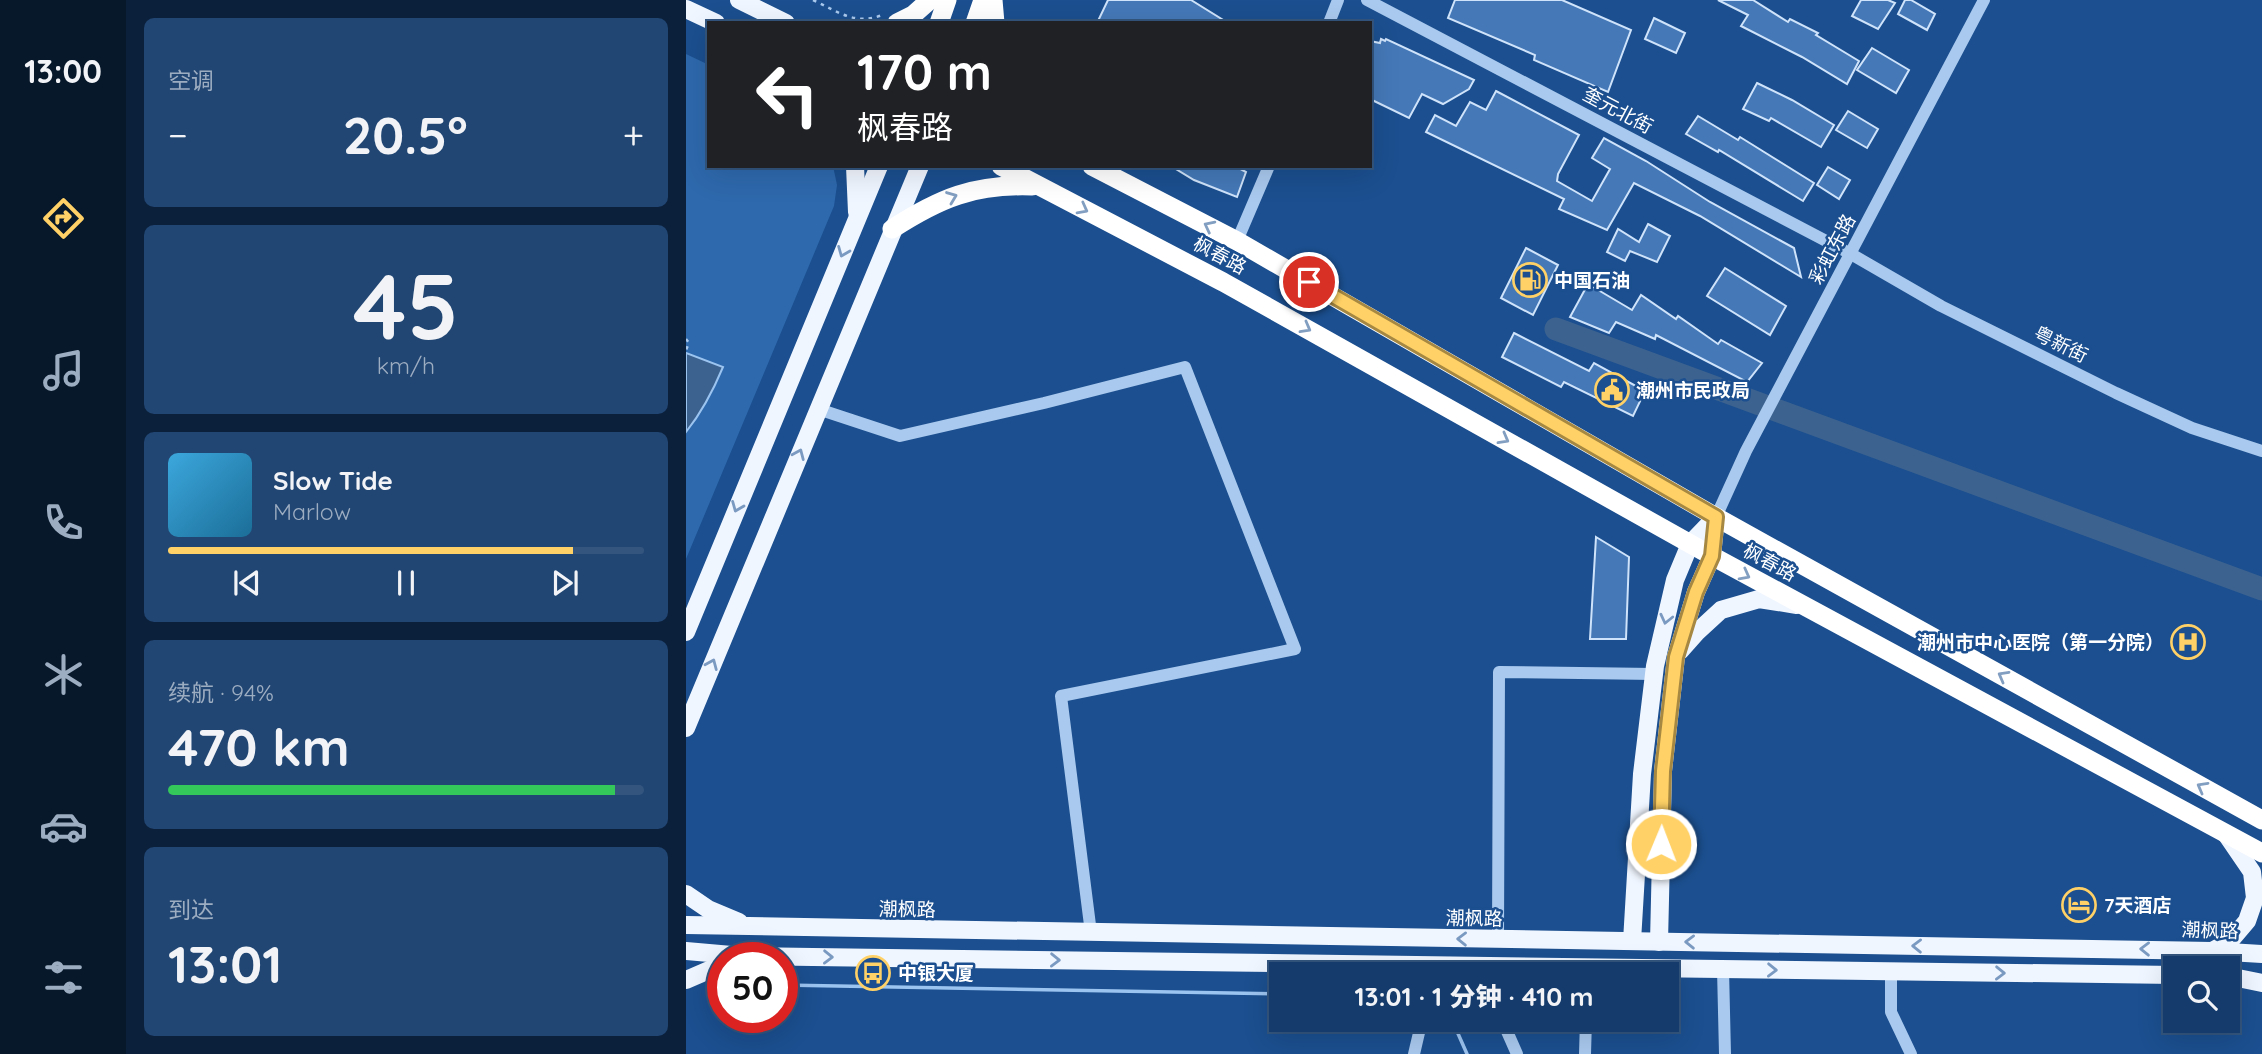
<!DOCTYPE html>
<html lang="zh">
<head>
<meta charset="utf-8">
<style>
	:root { --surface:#143b6b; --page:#214673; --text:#f1f3f6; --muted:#9dadc1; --line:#33557e; --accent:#ffd166 }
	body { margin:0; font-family:Quicksand,"Noto Sans SC",sans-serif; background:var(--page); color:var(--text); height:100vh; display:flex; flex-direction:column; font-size:26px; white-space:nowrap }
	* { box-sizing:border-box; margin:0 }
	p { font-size:23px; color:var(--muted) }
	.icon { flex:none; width:38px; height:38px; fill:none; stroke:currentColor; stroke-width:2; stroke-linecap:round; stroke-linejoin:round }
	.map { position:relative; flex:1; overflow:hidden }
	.sheet { display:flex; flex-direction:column; gap:18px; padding:18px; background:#0b203b; width:560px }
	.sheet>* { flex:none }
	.top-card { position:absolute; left:21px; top:21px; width:665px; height:147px; border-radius:0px; box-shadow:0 7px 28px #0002,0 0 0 2px var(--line); background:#202124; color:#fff; overflow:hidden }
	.tools { position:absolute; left:1477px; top:956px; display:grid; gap:14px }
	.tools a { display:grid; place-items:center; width:77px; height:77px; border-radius:0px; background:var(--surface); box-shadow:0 7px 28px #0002,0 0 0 2px var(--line); font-size:35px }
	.speed { position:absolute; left:21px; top:942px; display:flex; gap:14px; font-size:35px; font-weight:700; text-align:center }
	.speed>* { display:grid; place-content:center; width:91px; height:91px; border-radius:50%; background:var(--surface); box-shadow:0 7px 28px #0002,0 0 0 2px var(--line); line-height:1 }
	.speed .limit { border:10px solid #d22; background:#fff; color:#111 }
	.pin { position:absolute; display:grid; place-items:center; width:60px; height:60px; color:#fff; margin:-30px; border:4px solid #fff; border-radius:50%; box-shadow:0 2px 7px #0007 }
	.me { position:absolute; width:77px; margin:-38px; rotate:1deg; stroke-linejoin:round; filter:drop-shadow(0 0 5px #0008) }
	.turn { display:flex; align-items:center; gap:24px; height:147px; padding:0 35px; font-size:32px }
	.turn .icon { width:91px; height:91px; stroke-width:2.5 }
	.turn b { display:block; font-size:49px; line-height:60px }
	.big { font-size:52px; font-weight:800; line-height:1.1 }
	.sheet .card { flex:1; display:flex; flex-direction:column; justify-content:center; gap:10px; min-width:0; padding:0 24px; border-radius:10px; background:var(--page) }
	.sheet .dial { align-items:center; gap:0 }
	.dial b { font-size:91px; line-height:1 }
	.song { display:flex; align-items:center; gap:21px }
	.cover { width:84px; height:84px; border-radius:10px; background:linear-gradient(135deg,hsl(200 70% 55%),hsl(200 70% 35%)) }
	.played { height:7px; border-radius:4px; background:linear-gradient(90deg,var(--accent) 85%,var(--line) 85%) }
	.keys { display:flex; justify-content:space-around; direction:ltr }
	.heat { display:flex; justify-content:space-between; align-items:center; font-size:38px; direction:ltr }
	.charge { height:10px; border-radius:5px; background:linear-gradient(90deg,#34c759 94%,var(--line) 0) }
	.trip { position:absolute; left:583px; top:962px; width:410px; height:70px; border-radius:0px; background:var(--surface); box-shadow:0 7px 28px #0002,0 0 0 2px var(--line); font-weight:800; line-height:70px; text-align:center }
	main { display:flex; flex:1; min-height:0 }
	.menu { display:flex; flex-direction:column; width:126px; justify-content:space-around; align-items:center; background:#08182b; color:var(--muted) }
	.menu .icon { width:49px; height:49px }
	.menu .active { color:var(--accent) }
	.menu b { font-size:32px; color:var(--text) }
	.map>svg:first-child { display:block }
</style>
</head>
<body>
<main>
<nav class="menu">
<b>13:00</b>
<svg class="icon active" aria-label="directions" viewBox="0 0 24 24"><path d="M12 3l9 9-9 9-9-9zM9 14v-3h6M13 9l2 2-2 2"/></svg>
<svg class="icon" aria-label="music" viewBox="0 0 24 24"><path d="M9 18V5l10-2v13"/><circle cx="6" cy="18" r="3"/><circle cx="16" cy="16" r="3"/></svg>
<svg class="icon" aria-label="phone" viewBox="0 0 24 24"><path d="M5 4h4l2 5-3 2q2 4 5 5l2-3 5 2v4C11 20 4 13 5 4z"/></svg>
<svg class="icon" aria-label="climate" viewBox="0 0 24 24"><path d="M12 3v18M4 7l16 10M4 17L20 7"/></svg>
<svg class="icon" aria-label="car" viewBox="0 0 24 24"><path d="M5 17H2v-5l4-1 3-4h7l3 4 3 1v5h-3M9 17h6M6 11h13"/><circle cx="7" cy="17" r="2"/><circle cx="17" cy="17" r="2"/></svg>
<svg class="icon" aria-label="filters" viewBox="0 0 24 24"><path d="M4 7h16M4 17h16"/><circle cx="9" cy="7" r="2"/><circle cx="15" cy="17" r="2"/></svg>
</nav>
<section class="sheet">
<div class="card"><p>空调</p>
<div class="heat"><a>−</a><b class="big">20.5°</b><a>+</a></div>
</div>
<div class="card dial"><b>45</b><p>km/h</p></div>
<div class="card">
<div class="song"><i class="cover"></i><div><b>Slow Tide</b><p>Marlow</p></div></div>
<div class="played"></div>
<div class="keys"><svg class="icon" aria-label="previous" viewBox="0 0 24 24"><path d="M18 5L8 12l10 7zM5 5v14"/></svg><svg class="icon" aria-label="pause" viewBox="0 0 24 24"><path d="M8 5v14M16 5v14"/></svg><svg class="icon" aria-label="next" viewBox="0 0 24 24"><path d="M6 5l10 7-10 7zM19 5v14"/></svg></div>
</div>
<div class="card"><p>续航 · 94%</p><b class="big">470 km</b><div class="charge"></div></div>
<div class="card"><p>到达</p><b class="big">13:01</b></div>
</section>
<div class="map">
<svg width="1576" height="1054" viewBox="0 0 1576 1054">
	<rect width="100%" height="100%" fill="#1b4f8f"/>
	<polygon fill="#2e69ad" points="0,54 23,65 23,166 147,166 151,185 148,206 0,559"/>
	<path fill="#3c6290" stroke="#9cc4f0" stroke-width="2" d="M0 353 37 367C27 391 16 412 0 432Z"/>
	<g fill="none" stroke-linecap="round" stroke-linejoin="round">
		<g stroke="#9cc4f0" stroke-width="3.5">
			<polyline points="96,985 595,994"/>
			<polyline points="766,1020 781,1054"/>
		</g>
		<polyline stroke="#3c6290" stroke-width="23" points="870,329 1576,589"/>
	</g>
	<g fill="#4478b7" stroke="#cfe3fa" stroke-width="2">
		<polygon points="422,0 505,0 542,23 411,23"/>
		<polygon points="769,0 876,0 945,30 922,92 848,60 849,55 762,18"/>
		<polygon points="1032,0 1067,0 1102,22 1104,19 1132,33 1130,35 1173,61 1161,84 1116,57 1055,26 1062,15"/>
		<polygon points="1175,0 1202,0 1209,3 1192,29 1166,16"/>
		<polygon points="1219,0 1225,0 1249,14 1241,30 1212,14"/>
		<polygon points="968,18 999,33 990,53 959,39"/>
		<polygon points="695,39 699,41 700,39 788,80 783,89 757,104 736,94 723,118 684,99 684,41 694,43"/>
		<polygon points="1186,48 1223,70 1210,93 1171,70"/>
		<polygon points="1071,83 1106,100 1148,125 1135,147 1085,118 1083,121 1057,109"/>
		<polygon points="810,91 893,135 872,174 871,181 906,201 924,169 906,158 918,138 960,161 1024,202 1108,248 1115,277 1014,216 948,183 921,230 873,209 878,199 740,132 749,115 770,126 784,102 800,110"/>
		<polygon points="1162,111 1192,129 1181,148 1150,130"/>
		<polygon points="1012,116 1052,140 1054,137 1128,183 1117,201 1033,150 1032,152 1000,134"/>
		<polygon points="485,166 549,166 560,172 551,197 508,180"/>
		<polygon points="1142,167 1164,180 1153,199 1131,185"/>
		<polygon points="962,224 984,236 971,262 944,251 939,261 921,252 932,229 953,242"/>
		<polygon points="840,248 872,265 847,315 815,298"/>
		<polygon points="1039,268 1100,306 1084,335 1021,296"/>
		<polygon points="902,284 946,310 955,295 990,319 992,316 1032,344 1035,340 1076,363 1061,382 970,335 969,339 930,322 923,333 884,317"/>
		<polygon points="828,333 903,371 908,363 959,391 947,416 878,382 875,387 816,357"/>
		<polygon points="910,537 943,557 940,639 904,639"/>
	</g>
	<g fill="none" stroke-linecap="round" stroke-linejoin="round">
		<g stroke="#a9c9ee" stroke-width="2.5" stroke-dasharray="3.5 5" stroke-linecap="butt">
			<path d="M127 0C151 11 169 26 196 15"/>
			<polyline points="0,339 3,343 0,350"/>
		</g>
		<g stroke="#a9c9ee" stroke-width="12">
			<polyline points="681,0 1165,254 1255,306 1430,393 1506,428 1576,451"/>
			<polyline points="643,23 652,0"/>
			<polyline points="551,241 583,166"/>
			<polyline points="132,409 214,436 358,403 499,367 609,649 375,696 405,933"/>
			<polyline points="1030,517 1060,451 1298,0"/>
			<polyline points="812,939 813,672 968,674"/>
			<polyline points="1037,969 1039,1054"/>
			<polyline points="1205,971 1205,1012 1225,1054"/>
			<polyline points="816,1020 831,1054"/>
			<polyline points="728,1054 736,1020"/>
			<polyline points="899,1054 900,1020"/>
		</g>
		<g stroke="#f0f6ff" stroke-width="18">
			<polyline points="53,0 100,23"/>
			<polyline points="0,9 30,23"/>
			<polyline points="169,166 171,212"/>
			<polyline points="0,632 193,166"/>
			<polyline points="994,651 1010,633 1035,610 1073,599 1111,605"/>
			<polyline points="0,728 234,166"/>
			<polyline points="0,894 22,909 53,922"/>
			<polyline points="0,925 1526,951 1576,954"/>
			<polyline points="946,941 956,774 969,666 989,580 1004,544 1030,517"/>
			<polyline points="973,942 977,771 990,657 1010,592 1026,556 1030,517"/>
			<polyline points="0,951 57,956 127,957 1489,975"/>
			<polyline points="1526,951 1544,941 1561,921 1569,898 1566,872 1540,834"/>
			<polyline points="1542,976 1576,983"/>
			<polyline points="0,980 37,964"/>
		</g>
		<g stroke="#fff" stroke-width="19">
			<polyline points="307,0 309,23"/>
			<polyline points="211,23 227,15 244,0"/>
			<polyline points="253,23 261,0"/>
			<polyline points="289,23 297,0"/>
			<polyline points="315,166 537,282 1026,556 1576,853"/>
			<polyline points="406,166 551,241 1030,517 1576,820"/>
			<path d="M206 229C254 198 288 184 346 186"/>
		</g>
	</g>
	<defs><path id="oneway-chevron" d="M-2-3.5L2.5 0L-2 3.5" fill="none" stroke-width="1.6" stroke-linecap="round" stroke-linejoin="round" transform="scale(1.75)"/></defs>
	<g stroke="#829ec1">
		<use href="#oneway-chevron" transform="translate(266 197) rotate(-21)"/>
		<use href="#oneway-chevron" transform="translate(397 209) rotate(28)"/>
		<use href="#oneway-chevron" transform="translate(523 226) rotate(-153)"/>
		<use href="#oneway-chevron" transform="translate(620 328) rotate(29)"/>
		<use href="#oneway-chevron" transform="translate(818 439) rotate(29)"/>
		<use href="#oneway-chevron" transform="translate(1059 575) rotate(28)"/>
		<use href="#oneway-chevron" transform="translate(1317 676) rotate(-151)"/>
		<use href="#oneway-chevron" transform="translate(1516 787) rotate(-151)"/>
	</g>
	<g stroke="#7b9ac1">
		<use href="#oneway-chevron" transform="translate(157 252) rotate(112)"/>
		<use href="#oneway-chevron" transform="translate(113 454) rotate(-67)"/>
		<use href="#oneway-chevron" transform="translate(51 507) rotate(112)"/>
		<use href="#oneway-chevron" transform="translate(980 619) rotate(103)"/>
		<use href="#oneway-chevron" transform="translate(26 664) rotate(-67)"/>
		<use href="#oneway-chevron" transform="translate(776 939) rotate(-179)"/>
		<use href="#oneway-chevron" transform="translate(1004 942) rotate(-179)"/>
		<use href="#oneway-chevron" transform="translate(1231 946) rotate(-179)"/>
		<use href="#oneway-chevron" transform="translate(1459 949) rotate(-179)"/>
		<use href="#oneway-chevron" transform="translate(142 957) rotate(1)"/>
		<use href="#oneway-chevron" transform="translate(369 960) rotate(1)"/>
		<use href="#oneway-chevron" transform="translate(1086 970) rotate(1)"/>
		<use href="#oneway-chevron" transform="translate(1314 973) rotate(1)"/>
	</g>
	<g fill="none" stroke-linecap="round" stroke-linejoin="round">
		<g stroke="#a68842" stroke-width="18">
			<polyline id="route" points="623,282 1030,517 1026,556 1010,592 990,657 977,771 975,844"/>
		</g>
		<use href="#route" stroke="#ffd166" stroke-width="12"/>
	</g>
	<defs>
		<g id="fuel-ring" transform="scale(1.75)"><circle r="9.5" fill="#1b4f8f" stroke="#ffd166" stroke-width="1.5"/><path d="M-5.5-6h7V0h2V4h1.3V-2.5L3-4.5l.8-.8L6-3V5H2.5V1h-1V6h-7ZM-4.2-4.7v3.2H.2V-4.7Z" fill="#ffd166"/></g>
		<g id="civic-ring" transform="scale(1.75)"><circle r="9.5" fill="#1b4f8f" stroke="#ffd166" stroke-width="1.5"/><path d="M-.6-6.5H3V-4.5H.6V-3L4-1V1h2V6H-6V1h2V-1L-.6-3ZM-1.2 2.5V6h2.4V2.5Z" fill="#ffd166"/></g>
		<g id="hospital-ring" transform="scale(1.75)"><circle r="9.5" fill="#1b4f8f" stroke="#ffd166" stroke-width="1.5"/><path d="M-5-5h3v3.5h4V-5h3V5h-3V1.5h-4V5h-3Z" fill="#ffd166"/></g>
		<g id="hotel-ring" transform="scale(1.75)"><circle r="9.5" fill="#1b4f8f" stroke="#ffd166" stroke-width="1.5"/><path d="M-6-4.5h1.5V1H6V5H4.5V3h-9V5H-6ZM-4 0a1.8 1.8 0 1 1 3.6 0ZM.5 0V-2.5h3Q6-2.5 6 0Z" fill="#ffd166"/></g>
		<g id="bus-ring" transform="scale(1.75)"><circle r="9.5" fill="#1b4f8f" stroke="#ffd166" stroke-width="1.5"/><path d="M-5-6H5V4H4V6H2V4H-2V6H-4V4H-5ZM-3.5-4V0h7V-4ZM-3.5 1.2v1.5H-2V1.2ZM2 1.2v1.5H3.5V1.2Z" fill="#ffd166"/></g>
	</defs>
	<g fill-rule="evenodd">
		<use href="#fuel-ring" x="844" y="280"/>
		<use href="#civic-ring" x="926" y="390"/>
		<use href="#hospital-ring" x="1502" y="642"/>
		<use href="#hotel-ring" x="1393" y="905"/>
		<use href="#bus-ring" x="187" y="973"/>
	</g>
	<g text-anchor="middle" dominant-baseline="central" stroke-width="5" stroke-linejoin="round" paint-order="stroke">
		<g font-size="19" fill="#fff" stroke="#1b4f8f">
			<text transform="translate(932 110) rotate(28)">奎元北街</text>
			<text transform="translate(1146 249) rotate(-62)">彩虹东路</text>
			<text transform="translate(534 255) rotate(28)">枫春路</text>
			<text transform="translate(1375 344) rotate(26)">粤新街</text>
			<text transform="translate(1084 562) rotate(28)">枫春路</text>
			<text transform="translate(221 909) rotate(1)">潮枫路</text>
			<text transform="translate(788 918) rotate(1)">潮枫路</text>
			<text transform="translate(1524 930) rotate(2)">潮枫路</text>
		</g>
		<g font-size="19" font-weight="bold" fill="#fff" stroke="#1b4f8f" text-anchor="start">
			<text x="868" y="280">中国石油</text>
			<text x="950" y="390">潮州市民政局</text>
			<text x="1478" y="642" text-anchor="end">潮州市中心医院（第一分院）</text>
			<text x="1418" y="905">7天酒店</text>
			<text x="212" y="973">中银大厦</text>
		</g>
	</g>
</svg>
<div class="tools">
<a><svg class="icon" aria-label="search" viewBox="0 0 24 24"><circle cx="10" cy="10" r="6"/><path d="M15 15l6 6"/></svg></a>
</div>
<div class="speed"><div class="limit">50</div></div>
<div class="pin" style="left:623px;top:282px;background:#d93025"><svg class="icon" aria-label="arrive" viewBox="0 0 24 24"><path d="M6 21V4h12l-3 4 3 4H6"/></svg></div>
<svg class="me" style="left:975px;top:844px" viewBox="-20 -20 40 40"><circle r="17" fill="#ffd166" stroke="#fff" stroke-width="3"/><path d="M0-11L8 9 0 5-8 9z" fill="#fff"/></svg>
<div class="trip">13:01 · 1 分钟 · 410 m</div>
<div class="top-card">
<div class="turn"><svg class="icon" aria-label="left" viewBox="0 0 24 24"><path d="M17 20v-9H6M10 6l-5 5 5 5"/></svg><div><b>170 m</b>枫春路</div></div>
</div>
</div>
</main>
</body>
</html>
